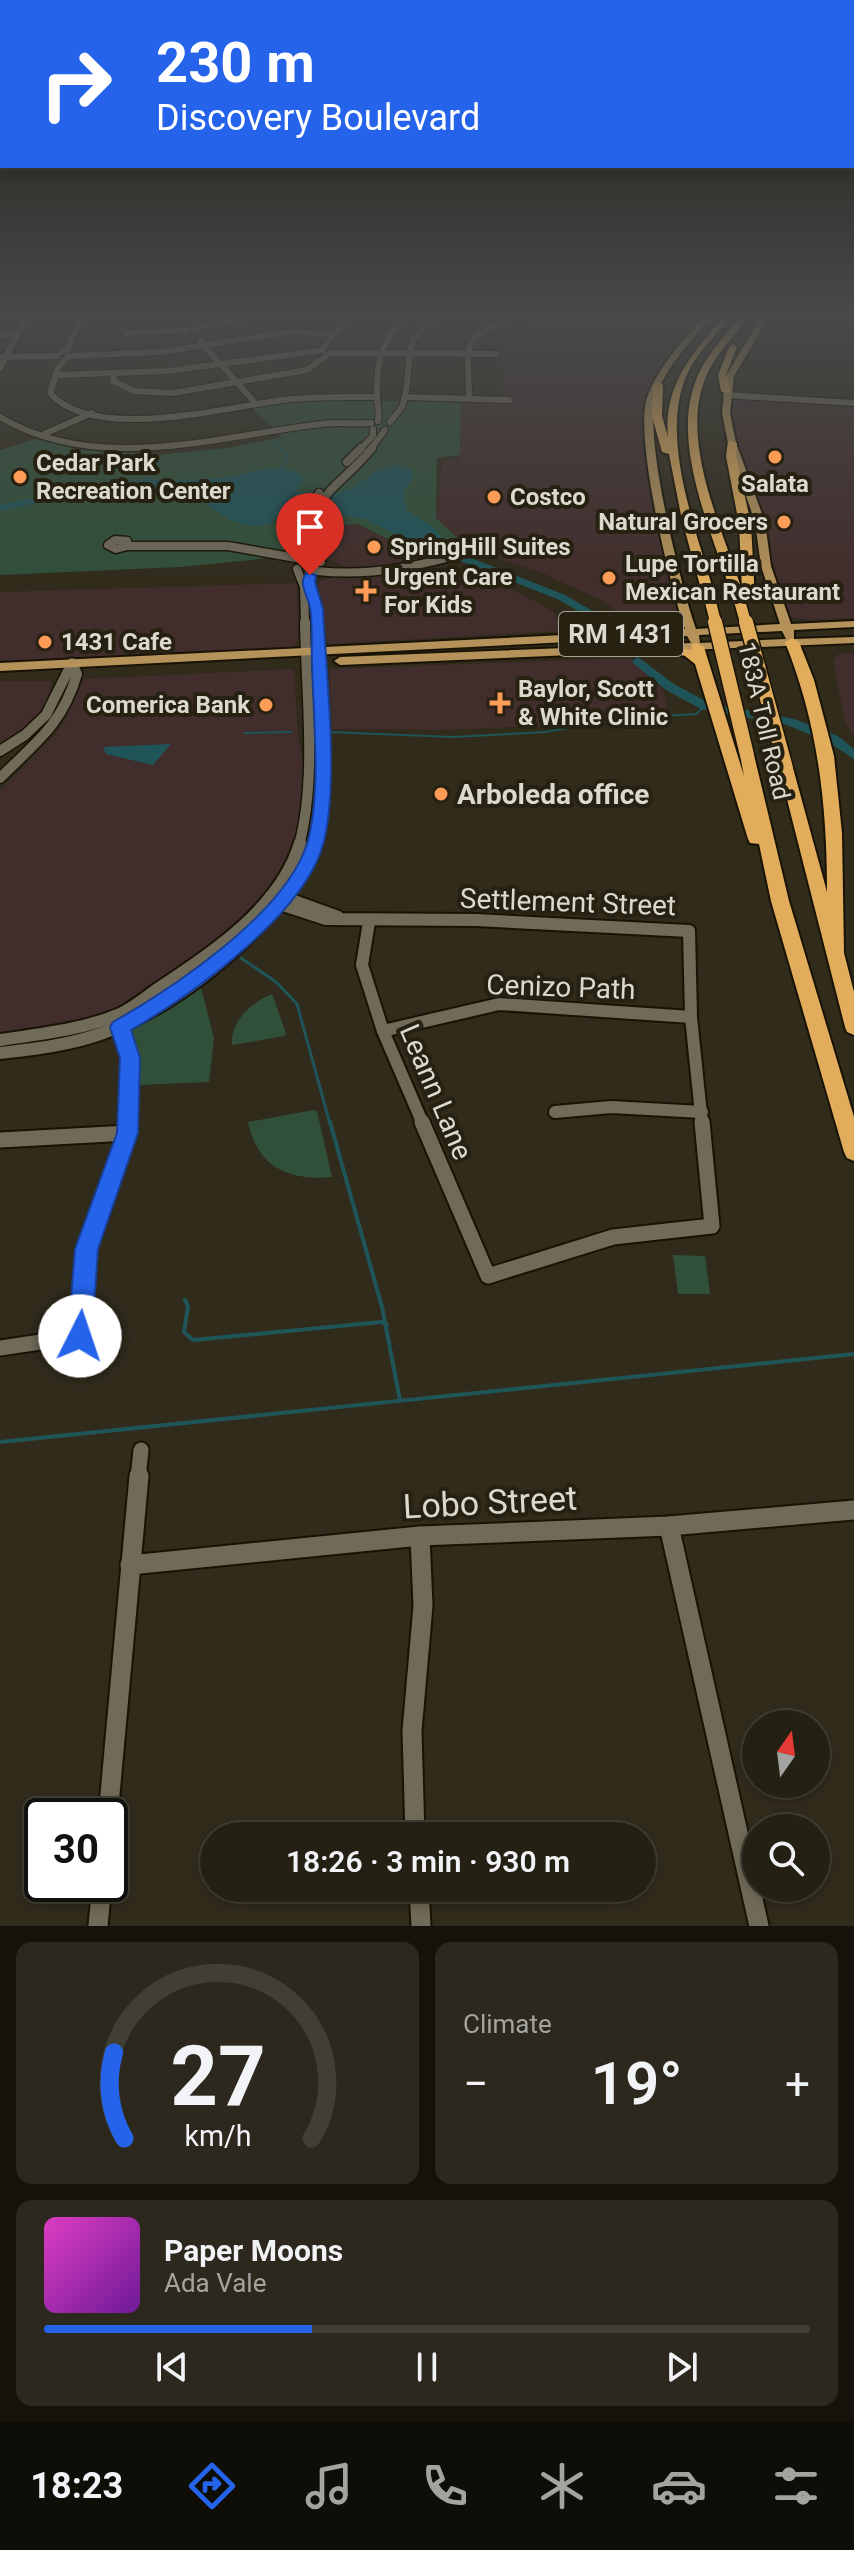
<!DOCTYPE html>
<html lang="en">
<head>
<meta charset="utf-8">
<style>
	:root { --surface:#242014; --page:#2c281d; --text:#f1f3f6; --muted:#a3a3a0; --line:#413e34; --accent:#2563eb }
	body { margin:0; font-family:Roboto,sans-serif; background:var(--page); color:var(--text); height:100vh; display:flex; flex-direction:column; font-size:30px; white-space:nowrap }
	* { box-sizing:border-box; margin:0 }
	p { font-size:26px; color:var(--muted) }
	.icon { flex:none; width:44px; height:44px; fill:none; stroke:currentColor; stroke-width:2; stroke-linecap:round; stroke-linejoin:round }
	.map { position:relative; height:1926px; overflow:hidden }
	.panel { display:flex; flex-direction:column; gap:16px; padding:16px; background:#14120b; flex:1 }
	.panel>* { flex:none }
	.top-card { position:absolute; left:0px; top:0px; width:854px; height:168px; box-shadow:0 4px 12px #0003,0 0 0 2px var(--line); background:#2563eb; color:#fff; overflow:hidden }
	.needle { width:52px; rotate:14deg }
	.tools { position:absolute; left:742px; top:1710px; display:grid; gap:16px }
	.tools a { display:grid; place-items:center; width:88px; height:88px; border-radius:50%; background:var(--surface); box-shadow:0 4px 12px #0003,0 0 0 2px var(--line); font-size:40px }
	.speed { position:absolute; left:24px; top:1798px; display:flex; gap:16px; font-size:40px; font-weight:700; text-align:center }
	.speed>* { display:grid; place-content:center; width:104px; height:104px; border-radius:50%; background:var(--surface); box-shadow:0 4px 12px #0003,0 0 0 2px var(--line); line-height:1 }
	.speed .limit { border:4px solid #111; border-radius:12px; background:#fff; color:#111 }
	.pin { position:absolute; display:grid; place-items:center; width:68px; height:68px; color:#fff; margin:-82px -34px; border-radius:50% 50% 50% 0; rotate:-45deg; box-shadow:0 0 8px #0007 }
	.pin .icon { rotate:45deg }
	.me { position:absolute; width:88px; margin:-44px; rotate:4deg; stroke-linejoin:round; filter:drop-shadow(0 0 6px #0008) }
	.turn { display:flex; align-items:center; gap:28px; height:168px; padding:0 24px; font-size:36px }
	.turn .icon { width:104px; height:104px; stroke-width:2.5 }
	.turn b { display:block; font-size:56px; line-height:68px }
	.big { font-size:60px; font-weight:600; line-height:1.1 }
	.panel .tile { flex:1; display:flex; flex-direction:column; justify-content:center; gap:12px; min-width:0; padding:0 28px; border-radius:16px; background:var(--page) }
	.panel .dial { align-items:center; gap:0 }
	.dial svg { height:208px; overflow:visible; fill:none; stroke:var(--line); stroke-width:7; stroke-linecap:round; text-anchor:middle }
	.dial text { fill:var(--text); stroke:none }
	.song { display:flex; align-items:center; gap:24px }
	.cover { width:96px; height:96px; border-radius:12px; background:linear-gradient(135deg,hsl(310 70% 55%),hsl(280 70% 35%)) }
	.played { height:8px; border-radius:4px; background:linear-gradient(90deg,var(--accent) 35%,var(--line) 35%) }
	.keys { display:flex; justify-content:space-around; direction:ltr }
	.heat { display:flex; justify-content:space-between; align-items:center; font-size:44px; direction:ltr }
	.panel .tiles { flex:1; display:grid; gap:16px; grid-template-columns:1fr 1fr }
	.tile:last-child { grid-column:span 2 }
	.trip { position:absolute; left:200px; top:1822px; width:456px; height:80px; border-radius:40px; background:var(--surface); box-shadow:0 4px 12px #0003,0 0 0 2px var(--line); font-weight:600; line-height:80px; text-align:center }
	.dock { display:flex; height:128px; justify-content:space-around; align-items:center; background:#0e0d08; color:var(--muted) }
	.dock .icon { width:56px; height:56px }
	.dock .current { color:var(--accent) }
	.dock b { font-size:36px; color:var(--text) }
	.map>svg:first-child { display:block }
</style>
</head>
<body>
<div class="map">
<svg width="854" height="1926" viewBox="0 0 854 1926">
	<rect width="100%" height="100%" fill="#302b1b"/>
	<g fill="#412d2b">
		<polygon points="539,312 706,312 663,367 650,387 643,409 645,447 667,570 679,617 669,625 652,627 633,625 605,602 540,572 478,552 461,543 436,518 442,462 460,459 461,402 504,397 500,370 501,340 521,329 543,322 544,317"/>
		<polygon points="734,397 854,404 854,618 807,620 789,617 773,567 765,521 737,441 731,414 730,398"/>
		<polygon points="358,524 431,561 390,568 345,567 326,557 320,527"/>
		<polygon points="461,572 510,588 553,611 564,631 328,644 318,585 321,580 337,576"/>
		<polygon points="297,583 298,641 293,649 0,662 0,592"/>
		<polygon points="854,653 854,737 845,722 833,661 838,654"/>
		<polygon points="629,658 663,689 668,710 551,725 450,730 332,729 329,669"/>
		<polygon points="294,669 298,736 308,786 300,824 286,865 276,881 226,933 137,1000 85,1021 0,1037 0,790 61,728 84,679"/>
		<polygon points="0,681 50,681 52,685 44,709 29,725 0,743"/>
	</g>
	<g fill="#30503a">
		<polygon points="293,400 461,402 460,455 437,458 436,518 469,549 431,561 358,524 320,527 300,555 180,567 0,575 0,450 35,439 80,450 156,455 227,448 282,437 251,407"/>
		<polygon points="199,980 214,1038 209,1082 139,1085 138,1055 131,1029"/>
		<path d="M272 994 286 1033 285 1036 232 1045C230 1021 252 1002 272 994Z"/>
		<path d="M313 1110 317 1111 332 1177C289 1181 257 1167 248 1122Z"/>
		<polygon points="673,1255 705,1256 710,1294 678,1294"/>
	</g>
	<g fill="#1f5559">
		<path d="M401 465 411 470 414 476 404 493 406 510 433 527 449 546 432 552 365 519 336 513V501L293 495 272 523C225 534 220 502 180 492 158 486 130 492 110 484L146 480 149 476 151 480C174 481 198 480 221 478 249 475 276 460 302 475V482L296 491C310 491 330 497 342 492 368 484 368 467 401 465Z"/>
		<polygon points="171,744 153,765 106,754 103,747"/>
	</g>
	<g fill="none" stroke-linecap="round" stroke-linejoin="round">
		<g stroke="#1f5559" stroke-width="2">
			<polyline points="269,441 288,453 282,468"/>
			<polyline points="154,472 158,463"/>
			<polyline points="329,732 453,737 545,732 630,718 696,714 705,706"/>
			<polyline points="244,733 291,732"/>
		</g>
		<polyline stroke="#1f5559" stroke-width="3" points="241,958 276,982 297,1004 330,1124"/>
		<g stroke="#1f5559" stroke-width="4">
			<polyline points="330,1122 382,1307 400,1400"/>
			<polyline points="185,1300 188,1306 184,1332 193,1340 381,1322 387,1325"/>
			<polyline points="0,1442 854,1354"/>
		</g>
		<g fill="#1f5559" fill-rule="evenodd">
			<polygon points="847,312 854,312 854,314 849,313"/>
			<polygon points="110,481 132,482 137,485 132,488 110,487 0,511 0,505"/>
			<polygon points="422,534 430,534 471,558 565,595 622,628 612,630 557,599 463,562 422,538"/>
			<polygon points="638,657 674,684 709,703 794,719 838,736 854,749 854,759 828,742 787,725 701,709 666,690 634,664 632,661"/>
		</g>
		<g stroke="#181305" stroke-width="8">
			<g id="minor-far5">
				<polyline points="20,318 173,312"/>
				<path d="M194 329C244 314 296 313 348 318"/>
				<polyline points="127,333 186,330"/>
				<polyline points="0,335 17,334"/>
				<polyline points="200,341 256,404"/>
				<polyline points="322,350 340,325 356,312"/>
				<polyline points="62,352 68,349 83,312"/>
				<polyline points="331,353 496,354"/>
				<polyline points="70,356 161,352 289,332 332,334"/>
				<polyline points="0,357 58,356"/>
				<path d="M68 357 58 368 50 393C94 443 226 407 283 400 314 396 345 397 376 397"/>
				<polyline points="0,368 28,314"/>
				<polyline points="114,373 113,381 134,391 173,393 307,370 327,355"/>
				<polyline points="56,375 168,371 318,351"/>
				<polyline points="726,395 854,403"/>
				<polyline points="404,397 509,400"/>
				<path d="M469 398C469 345 457 340 510 318"/>
				<path d="M0 417C98 475 217 436 322 424 338 422 355 424 371 423"/>
				<path d="M378 421C380 413 377 405 377 396 376 357 383 331 419 312"/>
				<path d="M390 422C395 416 402 409 404 401 415 357 396 335 449 312"/>
				<polyline points="44,434 92,413"/>
				<polyline points="359,450 373,436 373,429"/>
				<polyline points="370,450 385,430"/>
			</g>
		</g>
		<g stroke="#181305" stroke-width="11">
			<g id="minor-far4">
				<polyline points="347,462 361,448"/>
				<polygon points="115,540 127,541 127,546 116,549 108,545"/>
				<polyline points="127,546 228,546 302,559"/>
				<path d="M311 550C302 528 307 512 319 493"/>
				<path d="M321 562C304 491 334 495 372 448"/>
				<polyline points="297,569 304,587 305,624"/>
				<polyline points="313,571 308,580 317,624"/>
				<path d="M317 571C373 577 425 565 479 549"/>
			</g>
		</g>
		<g stroke="#181305" stroke-width="13">
			<g id="minor-far3">
				<path d="M0 751 25 735 46 715 72 663 77 674C62 725 36 742 0 778"/>
				<path d="M299 845C317 780 306 690 305 622"/>
				<polyline points="314,845 323,792 317,622"/>
			</g>
		</g>
		<g stroke="#181305" stroke-width="16">
			<g id="minor-far2">
				<polyline points="271,896 280,904 326,919 476,920 689,931 691,1017 702,1124"/>
				<polyline points="280,896 338,917"/>
				<polyline points="369,922 362,965 383,1031 423,1124"/>
				<polyline points="120,1027 130,1058 128,1124"/>
				<polyline points="383,1031 499,1004 691,1017"/>
				<path d="M0 1040C40 1034 82 1030 120 1014 133 1008 145 998 156 990 210 955 281 908 300 843"/>
				<path d="M0 1053C35 1049 70 1045 103 1033 183 1005 282 922 315 843"/>
				<polyline points="555,1112 611,1107 702,1112"/>
			</g>
		</g>
		<g stroke="#181305" stroke-width="19">
			<g id="minor-far1">
				<polyline points="422,1122 488,1276 613,1237 712,1226 702,1122"/>
				<polyline points="0,1140 128,1133"/>
				<polyline points="0,1348 80,1336 87,1249 128,1133 128,1122"/>
				<polyline points="138,1478 141,1450"/>
			</g>
		</g>
		<g stroke="#181305" stroke-width="23">
			<g id="minor">
				<polyline points="669,1526 759,1926"/>
				<polyline points="130,1565 420,1536 669,1526 854,1510"/>
				<polyline points="108,1816 139,1476"/>
				<polyline points="415,1836 412,1731 423,1606 420,1536"/>
				<polyline points="419,1888 421,1926"/>
				<polyline points="98,1926 102,1884"/>
			</g>
		</g>
		<g stroke="#181305" stroke-width="4">
			<path id="major" d="M708 312H716C694 339 666 364 656 398 643 437 681 586 696 629L780 624 761 566 755 522 728 443 722 413 726 376 764 312H772L734 376 730 413 736 443 765 522 771 566 791 624 854 621V627L794 630V639L854 637V643L340 665 334 661 340 657 691 643 687 636 0 671V663L685 629C670 586 634 437 647 398 659 364 686 338 708 312ZM782 631 786 639 700 643 699 635Z"/>
		</g>
		<g stroke="#181305" stroke-width="4">
			<g id="highway">
				<path d="M727 312H735C718 334 693 355 684 382 661 446 699 537 716 600L710 604 704 600 682 520 669 454 662 452 652 416 653 385 658 382 663 385 662 416 668 437C663 383 695 351 727 312Z"/>
				<path d="M745 312H753C736 334 713 356 704 382 681 445 723 531 742 590L739 524 726 456 728 441 737 443 736 456 751 524 755 599 739 603 733 599C714 537 671 447 695 383 704 356 727 334 745 312Z"/>
				<polygon points="733,344 737,347 726,375 731,391 726,394 721,391 718,375 729,347"/>
				<path d="M792 638 799 642 814 680 834 756 842 833 844 953 854 992V1035L847 1032 845 1027 779 768 786 763 793 768 827 892C827 805 818 724 785 642Z"/>
				<polygon points="697,643 704,647 744,776 740,755 747,750 754,755 789,901 854,1117 854,1161 847,1158 844,1152 771,901 759,844 750,843 748,839 695,664 685,656 659,649 666,645 691,650 692,644"/>
			</g>
		</g>
		<use href="#minor-far5" stroke="#706a58" stroke-width="6"/>
		<use href="#minor-far4" stroke="#706a58" stroke-width="8"/>
		<use href="#minor-far3" stroke="#706a58" stroke-width="10"/>
		<use href="#minor-far2" stroke="#706a58" stroke-width="12"/>
		<use href="#minor-far1" stroke="#706a58" stroke-width="15"/>
		<use href="#minor" stroke="#706a58" stroke-width="19"/>
		<use href="#major" fill="#b4925a" fill-rule="evenodd"/>
		<use href="#highway" fill="#e1ac5c" fill-rule="evenodd"/>
		<g stroke="#181305" stroke-width="14" stroke-linecap="butt">
			<g id="highway-bridge-far1">
				<polyline points="739,599 746,624"/>
				<polyline points="710,600 716,624"/>
			</g>
		</g>
		<g stroke="#181305" stroke-width="17" stroke-linecap="butt">
			<g id="highway-bridge">
				<polyline points="715,622 747,755"/>
				<polyline points="746,622 786,768"/>
			</g>
		</g>
		<use href="#highway-bridge-far1" stroke="#e1ac5c" stroke-width="11"/>
		<use href="#highway-bridge" stroke="#e1ac5c" stroke-width="14"/>
	</g>
	<linearGradient id="sky" x2="0" y2="1"><stop stop-color="#1a180f"/><stop offset="0.54" stop-color="#484a4a"/><stop offset="1" stop-color="#484a4a" stop-opacity="0"/></linearGradient>
	<rect width="854" height="582" fill="url(#sky)"/>
	<path fill="#2563eb" stroke="#184099" stroke-width="2" d="M306 573 316 575 315 582 323 609C326 676 339 778 324 841 307 913 192 995 131 1030L140 1058 138 1133 98 1249 92 1336 88 1345 80 1348 72 1345 68 1336 75 1249 117 1133 120 1058 110 1027 113 1022C175 987 285 913 307 844 322 794 313 714 312 662 311 644 313 624 310 607 308 599 304 592 303 584 302 579 304 577 306 573Z"/>
	<g fill="#fd9c57" stroke="#262111" stroke-width="3">
		<circle cx="775" cy="457" r="8"/>
		<circle cx="20" cy="477" r="8"/>
		<circle cx="494" cy="497" r="8"/>
		<circle cx="784" cy="522" r="8"/>
		<circle cx="374" cy="547" r="8"/>
		<circle cx="609" cy="578" r="8"/>
		<path d="M362 579h8v8h8v8h-8v8h-8v-8h-8v-8h8z"/>
		<circle cx="45" cy="642" r="8"/>
		<path d="M496 691h8v8h8v8h-8v8h-8v-8h-8v-8h8z"/>
		<circle cx="266" cy="705" r="8"/>
		<circle cx="441" cy="794" r="8"/>
	</g>
	<g text-anchor="middle" dominant-baseline="central" stroke-width="8" stroke-linejoin="round" paint-order="stroke">
		<g font-size="24" font-weight="bold" fill="#dcd9cf" stroke="#262111" text-anchor="start">
			<text x="36" y="463">Cedar Park<tspan x="36" dy="28">Recreation Center</tspan></text>
			<text x="775" y="484" text-anchor="middle">Salata</text>
			<text x="510" y="497">Costco</text>
			<text x="768" y="522" text-anchor="end">Natural Grocers</text>
			<text x="390" y="547">SpringHill Suites</text>
			<text x="625" y="564">Lupe Tortilla<tspan x="625" dy="28">Mexican Restaurant</tspan></text>
			<text x="384" y="577">Urgent Care<tspan x="384" dy="28">For Kids</tspan></text>
			<text x="61" y="642">1431 Cafe</text>
			<text x="518" y="689">Baylor, Scott<tspan x="518" dy="28">&amp; White Clinic</tspan></text>
			<text x="250" y="705" text-anchor="end">Comerica Bank</text>
		</g>
		<g font-size="24" fill="#dcd9cf" stroke="#262111">
			<text transform="translate(764 721) rotate(77)">183A Toll Road</text>
		</g>
		<rect fill="#262111" stroke="#a5a296" stroke-width="2" x="559" y="612" width="124" height="44" rx="6"/>
		<g font-size="26" font-weight="bold" fill="#dcd9cf">
			<text x="621" y="634">RM 1431</text>
		</g>
		<g font-size="28" font-weight="bold" fill="#dcd9cf" stroke="#262111" text-anchor="start">
			<text x="457" y="794">Arboleda office</text>
		</g>
		<g font-size="28" fill="#dcd9cf" stroke="#262111">
			<text transform="translate(568 902) rotate(2)">Settlement Street</text>
			<text transform="translate(561 987) rotate(2)">Cenizo Path</text>
			<text transform="translate(436 1092) rotate(67)">Leann Lane</text>
		</g>
		<g font-size="34" fill="#dcd9cf" stroke="#262111">
			<text transform="translate(490 1502) rotate(-3)">Lobo Street</text>
		</g>
	</g>
</svg>
<div class="tools">
<a><svg class="needle" viewBox="-14 -14 28 28"><path d="M0-13l5 13h-10z" fill="#e53935"/><path d="M0 13l5-13h-10z" fill="#a3a3a0"/></svg></a>
<a><svg class="icon" aria-label="search" viewBox="0 0 24 24"><circle cx="10" cy="10" r="6"/><path d="M15 15l6 6"/></svg></a>
</div>
<div class="speed"><div class="limit">30</div></div>
<div class="pin" style="left:310px;top:575px;background:#d93025"><svg class="icon" aria-label="arrive" viewBox="0 0 24 24"><path d="M6 21V4h12l-3 4 3 4H6"/></svg></div>
<svg class="me" style="left:80px;top:1336px" viewBox="-20 -20 40 40"><circle r="19" fill="#fff"/><path d="M0-13L10 11 0 6-10 11z" fill="#2563eb"/></svg>
<div class="trip">18:26 · 3 min · 930 m</div>
<div class="top-card">
<div class="turn"><svg class="icon" aria-label="right" viewBox="0 0 24 24"><path d="M7 20v-9h11M14 6l5 5-5 5"/></svg><div><b>230 m</b>Discovery Boulevard</div></div>
</div>
</div>
<section class="panel">
<div class="tiles">
<div class="tile dial"><svg viewBox="0 0 100 80">
<path d="M14 69A42 42 0 1 1 86 69"/>
<path d="M14 69A42 42 0 0 1 10 36" stroke="#2563eb"/>
<text x="50" y="56" font-size="32" font-weight="700">27</text>
<text x="50" y="72" font-size="11">km/h</text>
</svg></div>
<div class="tile"><p>Climate</p>
<div class="heat"><a>−</a><b class="big">19°</b><a>+</a></div>
</div>
<div class="tile">
<div class="song"><i class="cover"></i><div><b>Paper Moons</b><p>Ada Vale</p></div></div>
<div class="played"></div>
<div class="keys"><svg class="icon" aria-label="previous" viewBox="0 0 24 24"><path d="M18 5L8 12l10 7zM5 5v14"/></svg><svg class="icon" aria-label="pause" viewBox="0 0 24 24"><path d="M8 5v14M16 5v14"/></svg><svg class="icon" aria-label="next" viewBox="0 0 24 24"><path d="M6 5l10 7-10 7zM19 5v14"/></svg></div>
</div>
</div>
</section>
<nav class="dock">
<b>18:23</b>
<svg class="icon current" aria-label="directions" viewBox="0 0 24 24"><path d="M12 3l9 9-9 9-9-9zM9 14v-3h6M13 9l2 2-2 2"/></svg>
<svg class="icon" aria-label="music" viewBox="0 0 24 24"><path d="M9 18V5l10-2v13"/><circle cx="6" cy="18" r="3"/><circle cx="16" cy="16" r="3"/></svg>
<svg class="icon" aria-label="phone" viewBox="0 0 24 24"><path d="M5 4h4l2 5-3 2q2 4 5 5l2-3 5 2v4C11 20 4 13 5 4z"/></svg>
<svg class="icon" aria-label="climate" viewBox="0 0 24 24"><path d="M12 3v18M4 7l16 10M4 17L20 7"/></svg>
<svg class="icon" aria-label="car" viewBox="0 0 24 24"><path d="M5 17H2v-5l4-1 3-4h7l3 4 3 1v5h-3M9 17h6M6 11h13"/><circle cx="7" cy="17" r="2"/><circle cx="17" cy="17" r="2"/></svg>
<svg class="icon" aria-label="filters" viewBox="0 0 24 24"><path d="M4 7h16M4 17h16"/><circle cx="9" cy="7" r="2"/><circle cx="15" cy="17" r="2"/></svg>
</nav>
</body>
</html>
